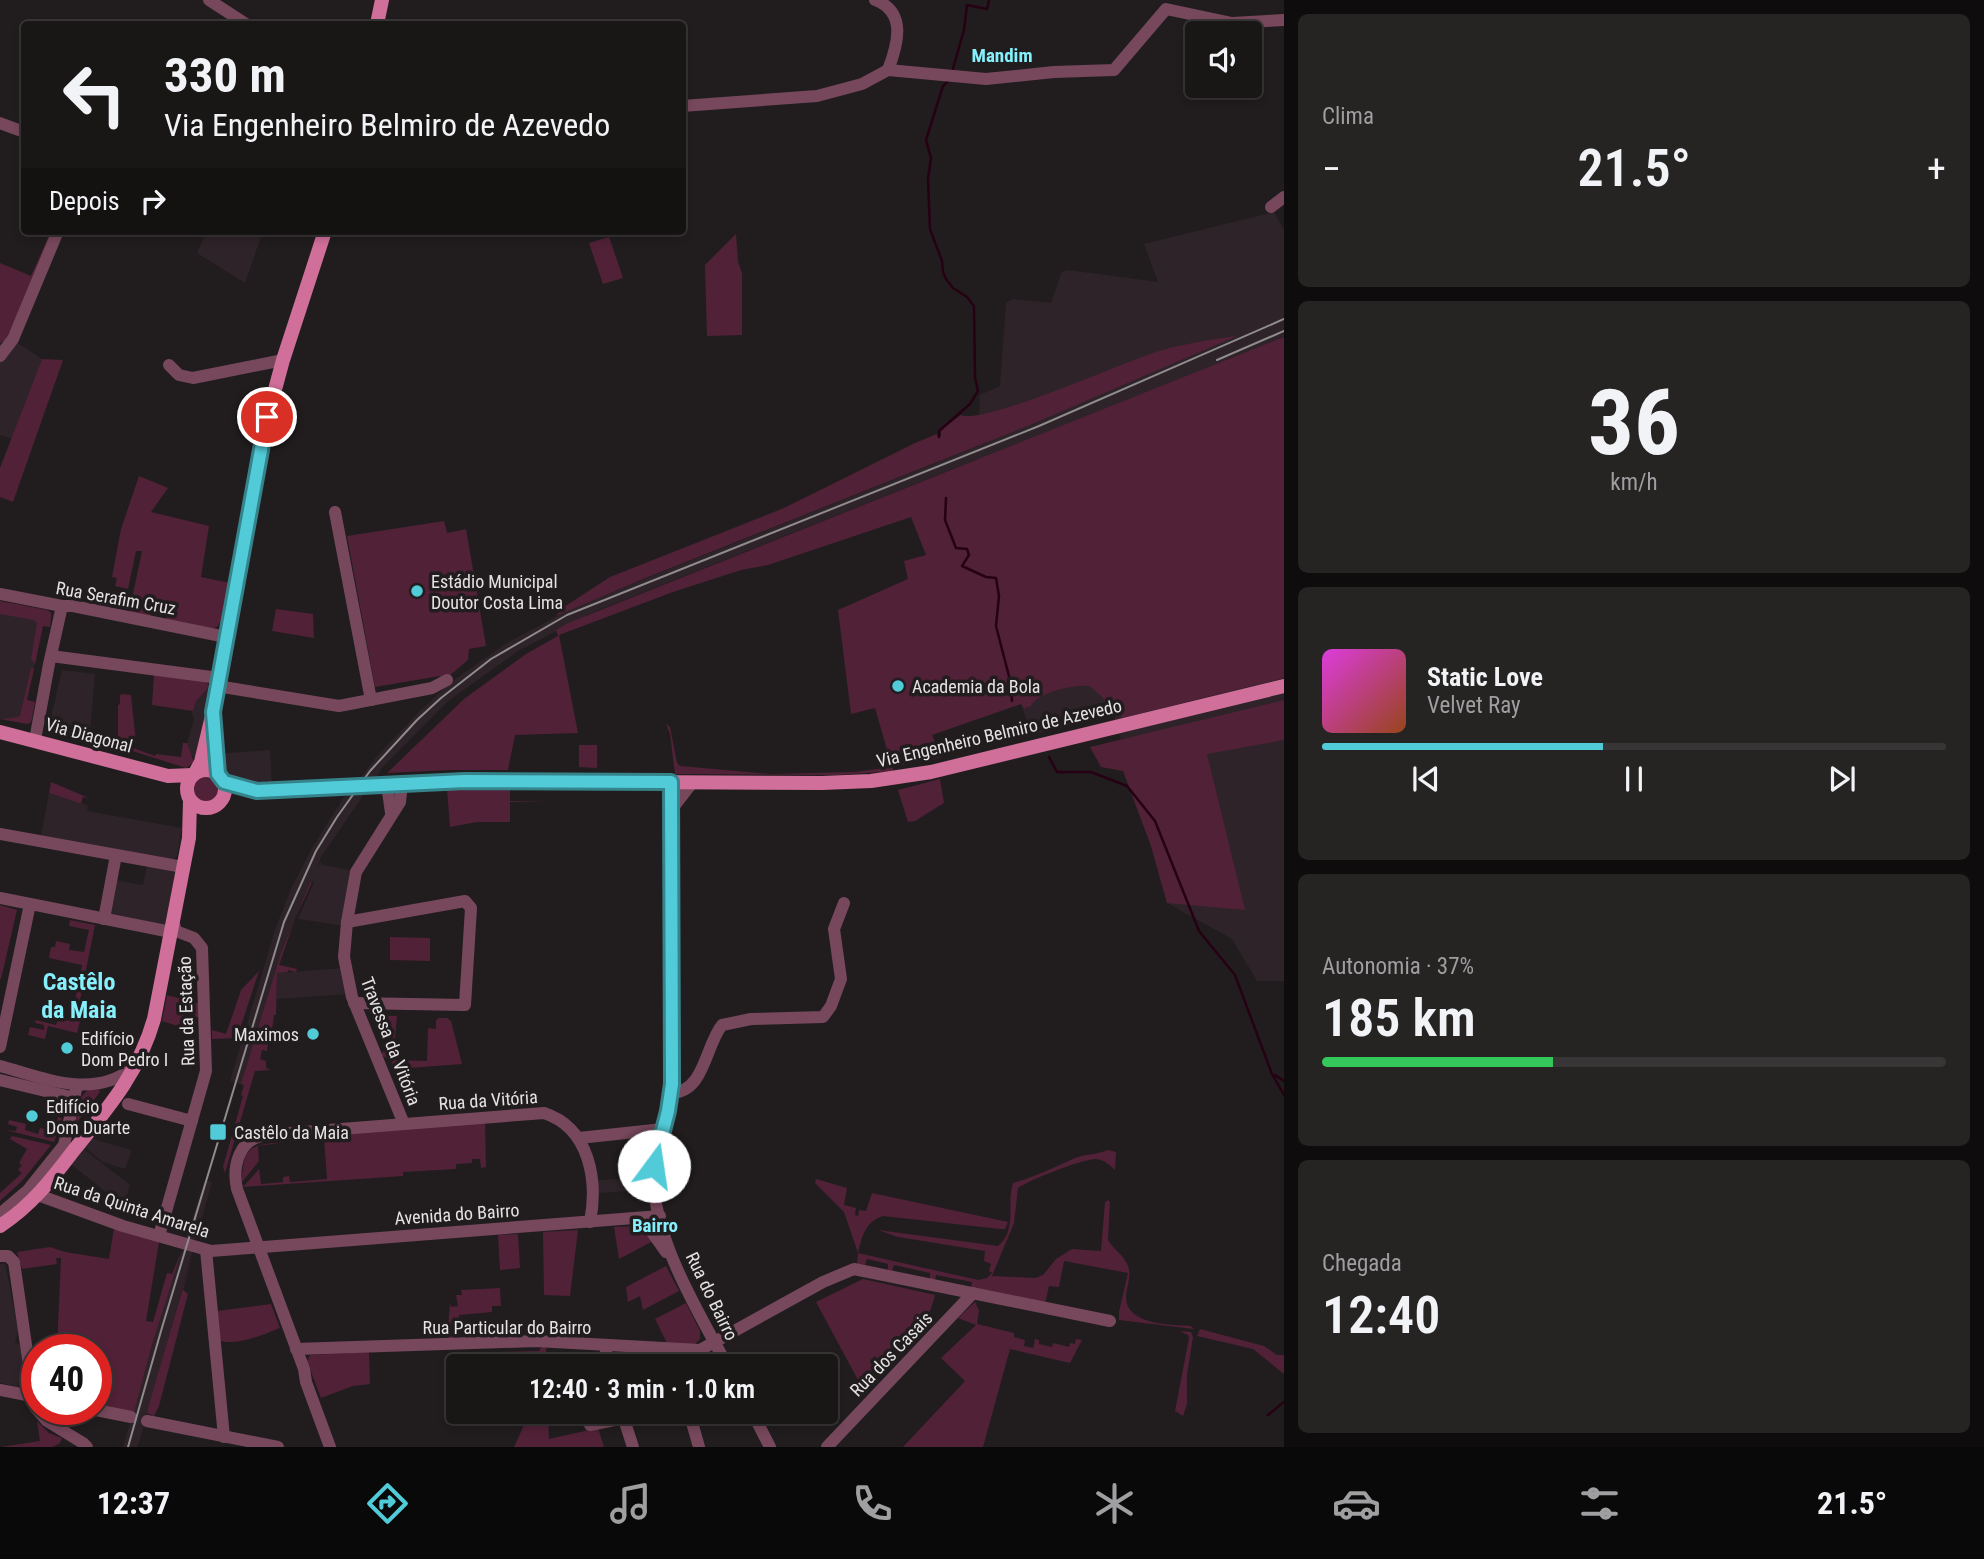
<!DOCTYPE html>
<html lang="pt">
<head>
<meta charset="utf-8">
<style>
	:root { --surface:#191616; --page:#262323; --text:#f1f3f6; --muted:#9f9fa1; --line:#373535; --accent:#52cbd8 }
	body { margin:0; font-family:"Roboto Condensed",sans-serif; background:var(--page); color:var(--text); height:100vh; display:flex; flex-direction:column; font-size:26px; white-space:nowrap }
	* { box-sizing:border-box; margin:0 }
	p { font-size:23px; color:var(--muted) }
	.icon { flex:none; width:38px; height:38px; fill:none; stroke:currentColor; stroke-width:2; stroke-linecap:round; stroke-linejoin:round }
	.map { position:relative; flex:1; overflow:hidden }
	.sheet { display:flex; flex-direction:column; gap:14px; padding:14px; background:#0e0c0c; width:700px }
	.sheet>* { flex:none }
	.hud { position:absolute; left:21px; top:21px; width:665px; height:214px; border-radius:7px; box-shadow:0 4px 10px #0003,0 0 0 2px var(--line); background:#191616; color:var(--text); overflow:hidden }
	.buttons { position:absolute; left:1185px; top:21px; display:grid; gap:14px }
	.buttons a { display:grid; place-items:center; width:77px; height:77px; border-radius:7px; background:var(--surface); box-shadow:0 4px 10px #0003,0 0 0 2px var(--line); font-size:35px }
	.speed { position:absolute; left:21px; top:1334px; display:flex; gap:14px; font-size:35px; font-weight:700; text-align:center }
	.speed>* { display:grid; place-content:center; width:91px; height:91px; border-radius:50%; background:var(--surface); box-shadow:0 4px 10px #0003,0 0 0 2px var(--line); line-height:1 }
	.speed .limit { border:10px solid #d22; background:#fff; color:#111 }
	.pin { position:absolute; display:grid; place-items:center; width:60px; height:60px; color:#fff; margin:-30px; border:4px solid #fff; border-radius:50%; box-shadow:0 2px 7px #0007 }
	.me { position:absolute; width:77px; margin:-38px; rotate:14deg; stroke-linejoin:round; filter:drop-shadow(0 0 5px #0008) }
	.turn { display:flex; align-items:center; gap:24px; height:147px; padding:0 28px; font-size:32px }
	.turn .icon { width:91px; height:91px; stroke-width:2.5 }
	.turn b { display:block; font-size:49px; line-height:60px }
	.then { display:flex; align-items:center; height:66px; padding:0 28px; background:#0003; gap:14px; font-size:26px }
	.big { font-size:52px; font-weight:600; line-height:1.1 }
	.sheet .tile { flex:1; display:flex; flex-direction:column; justify-content:center; gap:10px; min-width:0; padding:0 24px; border-radius:10px; background:var(--page) }
	.sheet .dial { align-items:center; gap:0 }
	.dial b { font-size:91px; line-height:1 }
	.song { display:flex; align-items:center; gap:21px }
	.cover { width:84px; height:84px; border-radius:10px; background:linear-gradient(135deg,hsl(300 70% 55%),hsl(20 70% 35%)) }
	.played { height:7px; border-radius:4px; background:linear-gradient(90deg,var(--accent) 45%,var(--line) 45%) }
	.keys { display:flex; justify-content:space-around; direction:ltr }
	.heat { display:flex; justify-content:space-between; align-items:center; font-size:38px; direction:ltr }
	.charge { height:10px; border-radius:5px; background:linear-gradient(90deg,#34c759 37%,var(--line) 0) }
	.trip { position:absolute; left:446px; top:1354px; width:392px; height:70px; border-radius:7px; background:var(--surface); box-shadow:0 4px 10px #0003,0 0 0 2px var(--line); font-weight:600; line-height:70px; text-align:center }
	.tabs { display:flex; height:112px; justify-content:space-around; align-items:center; background:#0a0909; color:var(--muted) }
	.tabs .icon { width:49px; height:49px }
	.tabs .current { color:var(--accent) }
	.tabs b { font-size:32px; color:var(--text) }
	main { display:flex; flex:1; min-height:0 }
	.map>svg:first-child { display:block }
</style>
</head>
<body>
<main>
<div class="map">
<svg width="1284" height="1447" viewBox="0 0 1284 1447">
	<rect width="100%" height="100%" fill="#211d1e"/>
	<g fill="#2e2328">
		<polygon points="1274,212 1284,230 1284,981 1257,981 1232,939 1167,903 1114,716 1032,735 1020,701 978,459 589,614 518,651 447,702 382,768 321,857 317,869 321,862 322,865 355,871 346,926 298,919 314,882 310,881 281,953 244,1080 241,1084 230,1081 275,930 291,889 312,848 344,797 346,797 377,756 420,711 450,683 505,644 574,607 978,446 980,395 1000,386 1006,303 1013,299 1051,303 1060,277 1062,272 1068,270 1158,282 1144,244"/>
		<polygon points="207,231 263,231 245,283 197,253"/>
		<polygon points="13,340 42,359 12,439 0,435 0,343 7,348"/>
		<polygon points="0,601 47,610 52,615 50,627 43,626 27,700 35,702 32,721 29,724 0,719"/>
		<polygon points="62,670 95,674 90,732 80,731 75,733 49,726"/>
		<polygon points="208,688 210,688 197,760 188,752 187,743 194,719 192,715 193,706 198,698"/>
		<polygon points="270,750 272,789 225,781 216,754"/>
		<polygon points="49,793 88,806 87,811 182,828 177,856 173,860 41,836"/>
		<polygon points="148,861 182,868 170,931 106,918 114,880 143,885"/>
		<polygon points="344,968 350,994 276,999 277,973"/>
		<polygon points="86,1137 132,1150 125,1169 103,1162 86,1148 85,1150 130,1185 125,1202 106,1192 67,1161"/>
		<polygon points="645,1178 645,1190 598,1193 597,1180"/>
		<polygon points="205,1180 212,1182 140,1439 137,1447 123,1447 163,1308"/>
		<polygon points="5,1263 18,1330 15,1343 20,1344 24,1372 22,1382 19,1382 18,1387 0,1383 0,1264"/>
	</g>
	<g fill="#512137">
		<polygon points="51,231 54,231 10,331 5,341 0,343 0,263 31,276"/>
		<polygon points="736,234 738,262 742,273 742,335 707,336 705,265"/>
		<polygon points="609,237 623,278 603,284 589,243"/>
		<path d="M1237 336 1030 425 643 579 556 616 564 607 610 577 784 508 915 443 937 434 938 437 941 436V430L961 415C983 425 1122 363 1153 353 1180 344 1209 340 1237 336Z"/>
		<path d="M1284 337V678L1122 718 1120 714 1110 716 1103 698 1090 686C1075 684 1038 692 1031 706L1025 708V710L1021 704 932 735 942 757 893 767V771L839 775 675 774 670 734 666 724 670 727 677 763 680 766 770 774 854 772 892 767 875 708 851 714 838 610 908 579 904 561 926 555 911 517 768 565 741 570 673 592 559 635 578 733 515 735 508 770H450L387 773 464 699 526 654 558 636 556 630 568 623Z"/>
		<polygon points="42,359 63,360 13,502 0,497 0,468"/>
		<polygon points="139,476 168,488 151,512 209,526 201,577 230,583 223,618 217,627 210,629 166,621 167,612 152,609 150,617 129,613 142,551 136,551 128,589 115,586 117,578 112,577 121,529"/>
		<polygon points="444,521 447,533 466,529 486,646 469,649 468,660 449,676 447,680 440,676 375,687 347,536"/>
		<polygon points="0,601 47,610 51,613 50,627 43,626 35,664 31,659 37,623 34,620 0,614"/>
		<polygon points="276,609 313,614 314,638 272,631"/>
		<path d="M31 668 34 669 27 700 35 702 31 722 27 724 0 719C2 719 18 718 20 716Z"/>
		<polygon points="154,674 206,681 209,687 196,701 193,711 152,705"/>
		<polygon points="123,694 131,695 136,743 118,738 118,705 120,704 120,695"/>
		<polygon points="1284,700 1284,740 1207,754 1245,910 1167,903 1151,846 1123,771 1101,767 1090,747"/>
		<polygon points="80,731 90,732 155,756 156,754 181,757 183,743 187,743 194,762 186,768 79,734"/>
		<polygon points="579,745 597,745 597,768 579,767"/>
		<circle cx="206" cy="790" r="14"/>
		<polygon points="940,779 944,803 915,821 908,822 898,790"/>
		<polygon points="51,782 89,798 83,797 81,803 88,806 49,793"/>
		<polygon points="447,789 510,789 510,801 548,802 510,802 510,822 477,822 450,827"/>
		<polygon points="310,882 312,882 295,919 279,965 297,969 296,972 288,970 288,972 277,973 276,1015 274,1015 272,1030 269,1030 267,1051 262,1050 260,1059 266,1061 266,1068 271,1070 255,1071 225,1173 223,1167 243,1096 241,1095 244,1085 241,1084 281,953"/>
		<polygon points="0,905 17,910 1,979 0,979"/>
		<polygon points="70,920 95,925 79,1005 83,1009 77,1033 48,1026 45,1039 28,1035 30,1027 44,1030 44,1025 35,1023 36,1020 56,1025 58,1019 71,1021 82,965 49,958 51,947 55,947 56,941 70,944 69,950 84,952 89,930 69,926"/>
		<polygon points="390,937 430,938 430,961 390,960"/>
		<polygon points="259,971 237,1038 212,1039 212,1030 226,1034 241,990"/>
		<polygon points="167,995 200,1004 200,1018 185,1014 181,1027 162,1021"/>
		<polygon points="373,1016 397,1016 395,1038 381,1038"/>
		<polygon points="439,1018 447,1018 451,1021 462,1064 396,1069 390,1060 381,1055 385,1049 384,1041 395,1041 397,1060 427,1061 428,1028 436,1029 436,1020"/>
		<polygon points="88,1090 99,1090 100,1092 78,1121 75,1120 81,1097"/>
		<polygon points="58,1117 62,1118 54,1142 6,1130 16,1131 17,1127 8,1124 9,1120 26,1124 25,1130 38,1134 40,1128 54,1131"/>
		<polygon points="485,1122 486,1167 481,1168 480,1159 472,1159 472,1163 456,1164 456,1169 403,1172 403,1176 243,1187 259,1169 261,1184 283,1182 283,1177 289,1176 290,1182 327,1179 324,1139 327,1139 326,1133"/>
		<polygon points="12,1136 51,1145 22,1181 0,1201 0,1193 22,1173 18,1170 22,1165 19,1163 27,1149 10,1139"/>
		<path d="M286 1142 258 1146 259 1161 242 1182C243 1144 252 1145 286 1142Z"/>
		<path d="M1108 1150 1116 1152 1115 1170C1109 1164 1104 1160 1096 1159 1082 1159 1029 1180 1018 1188L1014 1223 992 1276 1035 1278 1043 1275 1056 1259 1072 1249 1101 1251 1105 1202 1108 1200 1110 1202 1108 1240C1114 1250 1124 1255 1128 1266 1132 1277 1126 1287 1126 1298 1127 1325 1171 1325 1191 1326L1194 1329 1119 1320V1312L1128 1273 1064 1261 1059 1287 1049 1286 1045 1304 971 1288 972 1282 936 1275 935 1280 930 1279V1273L894 1265 892 1271 888 1270V1264L867 1259 865 1265 857 1264 858 1253 844 1212 815 1183 816 1179 847 1188 844 1205 856 1208 855 1215 858 1216 859 1210 866 1211 872 1193 1008 1222 1005 1229H1000L883 1216C865 1222 862 1236 858 1253L978 1280 987 1278 992 1273 989 1271 991 1264 984 1261 985 1251 898 1237 878 1230 998 1246C1018 1229 1006 1204 1013 1183 1035 1177 1055 1167 1075 1158 1085 1154 1096 1155 1108 1150Z"/>
		<polygon points="641,1226 653,1241 619,1259 614,1227"/>
		<polygon points="114,1228 159,1242 146,1321 153,1322 167,1273 172,1274 182,1250 152,1345 134,1412 96,1405 96,1349 57,1349 61,1258 56,1258 57,1264 22,1269 17,1252 50,1247 65,1252 109,1259"/>
		<polygon points="578,1230 570,1296 544,1295 543,1232"/>
		<polygon points="518,1234 520,1268 500,1270 498,1235"/>
		<polygon points="193,1253 183,1290 188,1294 159,1406 154,1416 147,1413 150,1401"/>
		<polygon points="666,1266 679,1291 643,1310 640,1296 628,1302 626,1287"/>
		<path d="M863 1279 935 1295C926 1335 891 1363 864 1391L816 1302Z"/>
		<polygon points="500,1288 501,1306 492,1306 492,1312 459,1315 458,1338 447,1339 450,1303 451,1307 458,1306 456,1295 462,1295 461,1290"/>
		<polygon points="975,1302 979,1311 977,1324 1014,1333 1014,1337 1025,1340 1024,1346 1033,1348 1035,1339 1039,1340 1039,1344 1052,1347 1053,1343 1069,1347 1070,1343 1075,1344 1076,1339 1082,1340 1070,1363 1010,1349 983,1447 903,1447 965,1381 941,1358 976,1325 958,1318"/>
		<polygon points="686,1303 700,1331 700,1339 694,1345 667,1343 655,1319"/>
		<path d="M271 1304 280 1328C262 1335 236 1347 217 1340V1311Z"/>
		<polygon points="1200,1329 1264,1346 1277,1355 1284,1355 1284,1374 1253,1349 1197,1336"/>
		<polygon points="1179,1331 1191,1332 1193,1337 1187,1375 1187,1404 1183,1416 1175,1411 1189,1338 1188,1335"/>
		<polygon points="542,1346 546,1346 547,1367 502,1367 502,1352 539,1351"/>
		<polygon points="369,1352 370,1384 353,1386 321,1398 307,1361 310,1355"/>
		<polygon points="504,1412 548,1412 549,1439 598,1428 604,1447 514,1447 524,1425 504,1418"/>
		<polygon points="37,1421 49,1433 62,1438 60,1443 53,1447 1,1447 40,1441"/>
	</g>
	<g fill="none" stroke-linecap="round" stroke-linejoin="round">
		<g stroke="#260013" stroke-width="2.5">
			<polyline points="952,72 964,30 967,5 987,9 989,0"/>
			<polyline points="939,437 939,431 970,404 978,391 975,377 974,306 967,297 953,288 946,279 943,272 942,261 930,229 928,179 931,158 926,140 943,86 948,81"/>
			<polyline points="946,498 945,520 956,548 967,549 969,555 962,566 986,577 996,578 999,596 996,626 1010,680 1012,701"/>
			<polyline points="1049,757 1057,772 1091,772 1127,786 1155,821 1199,931 1235,975 1272,1074 1284,1095"/>
			<polyline points="1275,1075 1284,1081"/>
			<polyline points="1268,1415 1284,1402"/>
		</g>
		<g stroke="#77485c" stroke-width="12">
			<polyline points="209,0 246,24"/>
			<path d="M875 0C907 12 898 44 888 70"/>
			<polyline points="682,106 817,96 862,84 888,70 986,79 1054,72 1114,70 1166,9 1232,23 1284,20"/>
			<polyline points="0,123 24,132"/>
			<polyline points="1271,207 1284,197"/>
			<polyline points="0,356 13,339 58,231"/>
			<polyline points="169,365 179,375 193,378 283,360"/>
			<polyline points="335,512 371,700"/>
			<polyline points="0,594 62,606 73,606 226,637"/>
			<polyline points="51,656 219,678"/>
			<polyline points="217,686 339,706 432,688 447,680"/>
			<polyline points="35,740 49,664 62,606"/>
			<path d="M671 782 672 1084C669 1113 656 1139 654 1168 649 1233 698 1311 728 1367"/>
			<polyline points="402,783 400,802 356,872 347,922 344,957 352,997 404,1124"/>
			<polyline points="387,784 391,813"/>
			<polyline points="671,810 692,783"/>
			<polyline points="0,834 183,867"/>
			<polyline points="0,898 171,932"/>
			<polyline points="104,919 116,855"/>
			<polyline points="347,922 465,901 471,908 465,1005 354,1003"/>
			<polyline points="0,1047 30,904"/>
			<path d="M0 1066C45 1078 92 1100 133 1068"/>
			<polyline points="0,1080 75,1098"/>
			<path d="M671 1093C705 1092 705 1046 722 1025L751 1019 823 1017 831 1006 841 979 834 929 844 903"/>
			<polyline points="128,1104 192,1121"/>
			<polyline points="579,1138 663,1129"/>
			<polyline points="38,1195 123,1226 211,1251 660,1216"/>
			<polyline points="0,1214 28,1190 64,1145 77,1085"/>
			<polyline points="642,1218 666,1252"/>
			<polyline points="159,1236 206,1071 202,948 194,938 176,931 173,920"/>
			<polyline points="206,1250 224,1437"/>
			<polyline points="0,1256 8,1256 14,1262 35,1407 47,1421 83,1443 87,1447"/>
			<polyline points="605,1345 609,1367"/>
			<polyline points="296,1349 536,1341 700,1350 823,1282 854,1269 1110,1321"/>
			<polyline points="675,1349 675,1367"/>
			<polyline points="0,1390 37,1397"/>
			<polyline points="91,1409 131,1417"/>
			<polyline points="590,1412 590,1425 624,1418"/>
			<polyline points="689,1412 699,1447"/>
			<polyline points="752,1412 770,1447"/>
			<polyline points="622,1413 633,1447"/>
			<polyline points="147,1421 278,1447"/>
			<path d="M330 1447 306 1382 304 1369 237 1189C232 1166 239 1139 265 1135L544 1113C590 1128 598 1181 590 1222"/>
			<polyline points="827,1447 973,1293"/>
		</g>
		<g stroke="#d16f9b" stroke-width="14">
			<polyline points="377,24 382,0"/>
			<polyline points="215,727 215,760 218,774"/>
			<polyline points="0,732 168,776 193,775"/>
			<circle cx="206" cy="789" r="19"/>
			<polyline points="195,773 201,762 213,712 263,434 283,360 325,231"/>
			<polyline points="224,781 257,791 354,786"/>
			<polyline points="370,785 465,781 822,783 871,781 931,772 1284,686"/>
			<path d="M0 1226C31 1206 52 1179 74 1150 109 1107 139 1072 154 1019L189 838 190 801"/>
		</g>
		<g stroke="#908c8d" stroke-width="2">
			<polyline points="1217,360 1284,331"/>
			<polyline points="128,1447 161,1331 284,922 316,851 337,817 370,771 417,720 441,698 491,659 567,615 1039,426 1284,319"/>
		</g>
		<polyline stroke="#d16f9b" stroke-width="14" points="354,786 370,785"/>
	</g>
	<g fill="none" stroke-linecap="round" stroke-linejoin="round">
		<g stroke="#35848c" stroke-width="18">
			<polyline id="route" points="267,417 213,712 218,774 224,782 257,791 465,781 671,782 672,1084 668,1111 654,1166"/>
		</g>
		<use href="#route" stroke="#52cbd8" stroke-width="12"/>
	</g>
	<g fill="#52cbd8" stroke="#211d1e" stroke-width="2.5">
		<circle cx="417" cy="591" r="7"/>
		<circle cx="898" cy="686" r="7"/>
		<circle cx="313" cy="1034" r="7"/>
		<circle cx="67" cy="1048" r="7"/>
		<circle cx="32" cy="1116" r="7"/>
		<rect x="209" y="1123" width="18" height="18" rx="3.5"/>
	</g>
	<g text-anchor="middle" dominant-baseline="central" stroke-width="7" stroke-linejoin="round" paint-order="stroke">
		<g font-size="18" fill="#e5e2e3" stroke="#211d1e" text-anchor="start">
			<text x="431" y="581">Estádio Municipal<tspan x="431" dy="21">Doutor Costa Lima</tspan></text>
			<text x="912" y="686">Academia da Bola</text>
			<text x="299" y="1034" text-anchor="end">Maximos</text>
			<text x="81" y="1038">Edifício<tspan x="81" dy="21">Dom Pedro I</tspan></text>
			<text x="46" y="1106">Edifício<tspan x="46" dy="21">Dom Duarte</tspan></text>
			<text x="234" y="1132">Castêlo da Maia</text>
		</g>
		<g font-size="18" fill="#e5e2e3" stroke="#211d1e">
			<text transform="translate(116 598) rotate(10)">Rua Serafim Cruz</text>
			<text transform="translate(999 733) rotate(-13)">Via Engenheiro Belmiro de Azevedo</text>
			<text transform="translate(89 735) rotate(15)">Via Diagonal</text>
			<text transform="translate(186 1011) rotate(-92)">Rua da Estação</text>
			<text transform="translate(391 1041) rotate(69)">Travessa da Vitória</text>
			<text transform="translate(488 1100) rotate(-4)">Rua da Vitória</text>
			<text transform="translate(132 1207) rotate(18)">Rua da Quinta Amarela</text>
			<text transform="translate(457 1214) rotate(-4)">Avenida do Bairro</text>
			<text transform="translate(712 1296) rotate(64)">Rua do Bairro</text>
			<text x="507" y="1327">Rua Particular do Bairro</text>
			<text transform="translate(891 1354) rotate(-46)">Rua dos Casais</text>
		</g>
		<g font-size="19" font-weight="bold" fill="#85f0fc" stroke="#211d1e">
			<text x="1002" y="55">Mandim</text>
			<text x="655" y="1225">Bairro</text>
		</g>
		<g font-size="24" font-weight="bold" fill="#85f0fc" stroke="#211d1e">
			<text x="79" y="982">Castêlo<tspan x="79" dy="28">da Maia</tspan></text>
		</g>
	</g>
</svg>
<div class="buttons">
<a><svg class="icon" aria-label="sound" viewBox="0 0 24 24"><path d="M4 9h4l5-4v14l-5-4H4zM17 9q2 3 0 6"/></svg></a>
</div>
<div class="speed"><div class="limit">40</div></div>
<div class="pin" style="left:267px;top:417px;background:#d93025"><svg class="icon" aria-label="arrive" viewBox="0 0 24 24"><path d="M6 21V4h12l-3 4 3 4H6"/></svg></div>
<svg class="me" style="left:654px;top:1166px" viewBox="-20 -20 40 40"><circle r="19" fill="#fff"/><path d="M0-13L10 11 0 6-10 11z" fill="#52cbd8"/></svg>
<div class="trip">12:40 · 3 min · 1.0 km</div>
<div class="hud">
<div class="turn"><svg class="icon" aria-label="left" viewBox="0 0 24 24"><path d="M17 20v-9H6M10 6l-5 5 5 5"/></svg><div><b>330 m</b>Via Engenheiro Belmiro de Azevedo</div></div>
<div class="then">Depois<svg class="icon" aria-label="right" viewBox="0 0 24 24"><path d="M7 20v-9h11M14 6l5 5-5 5"/></svg></div>
</div>
</div>
<section class="sheet">
<div class="tile"><p>Clima</p>
<div class="heat"><a>−</a><b class="big">21.5°</b><a>+</a></div>
</div>
<div class="tile dial"><b>36</b><p>km/h</p></div>
<div class="tile">
<div class="song"><i class="cover"></i><div><b>Static Love</b><p>Velvet Ray</p></div></div>
<div class="played"></div>
<div class="keys"><svg class="icon" aria-label="previous" viewBox="0 0 24 24"><path d="M18 5L8 12l10 7zM5 5v14"/></svg><svg class="icon" aria-label="pause" viewBox="0 0 24 24"><path d="M8 5v14M16 5v14"/></svg><svg class="icon" aria-label="next" viewBox="0 0 24 24"><path d="M6 5l10 7-10 7zM19 5v14"/></svg></div>
</div>
<div class="tile"><p>Autonomia · 37%</p><b class="big">185 km</b><div class="charge"></div></div>
<div class="tile"><p>Chegada</p><b class="big">12:40</b></div>
</section>
</main>
<nav class="tabs">
<b>12:37</b>
<svg class="icon current" aria-label="directions" viewBox="0 0 24 24"><path d="M12 3l9 9-9 9-9-9zM9 14v-3h6M13 9l2 2-2 2"/></svg>
<svg class="icon" aria-label="music" viewBox="0 0 24 24"><path d="M9 18V5l10-2v13"/><circle cx="6" cy="18" r="3"/><circle cx="16" cy="16" r="3"/></svg>
<svg class="icon" aria-label="phone" viewBox="0 0 24 24"><path d="M5 4h4l2 5-3 2q2 4 5 5l2-3 5 2v4C11 20 4 13 5 4z"/></svg>
<svg class="icon" aria-label="climate" viewBox="0 0 24 24"><path d="M12 3v18M4 7l16 10M4 17L20 7"/></svg>
<svg class="icon" aria-label="car" viewBox="0 0 24 24"><path d="M5 17H2v-5l4-1 3-4h7l3 4 3 1v5h-3M9 17h6M6 11h13"/><circle cx="7" cy="17" r="2"/><circle cx="17" cy="17" r="2"/></svg>
<svg class="icon" aria-label="filters" viewBox="0 0 24 24"><path d="M4 7h16M4 17h16"/><circle cx="9" cy="7" r="2"/><circle cx="15" cy="17" r="2"/></svg>
<b>21.5°</b>
</nav>
</body>
</html>
